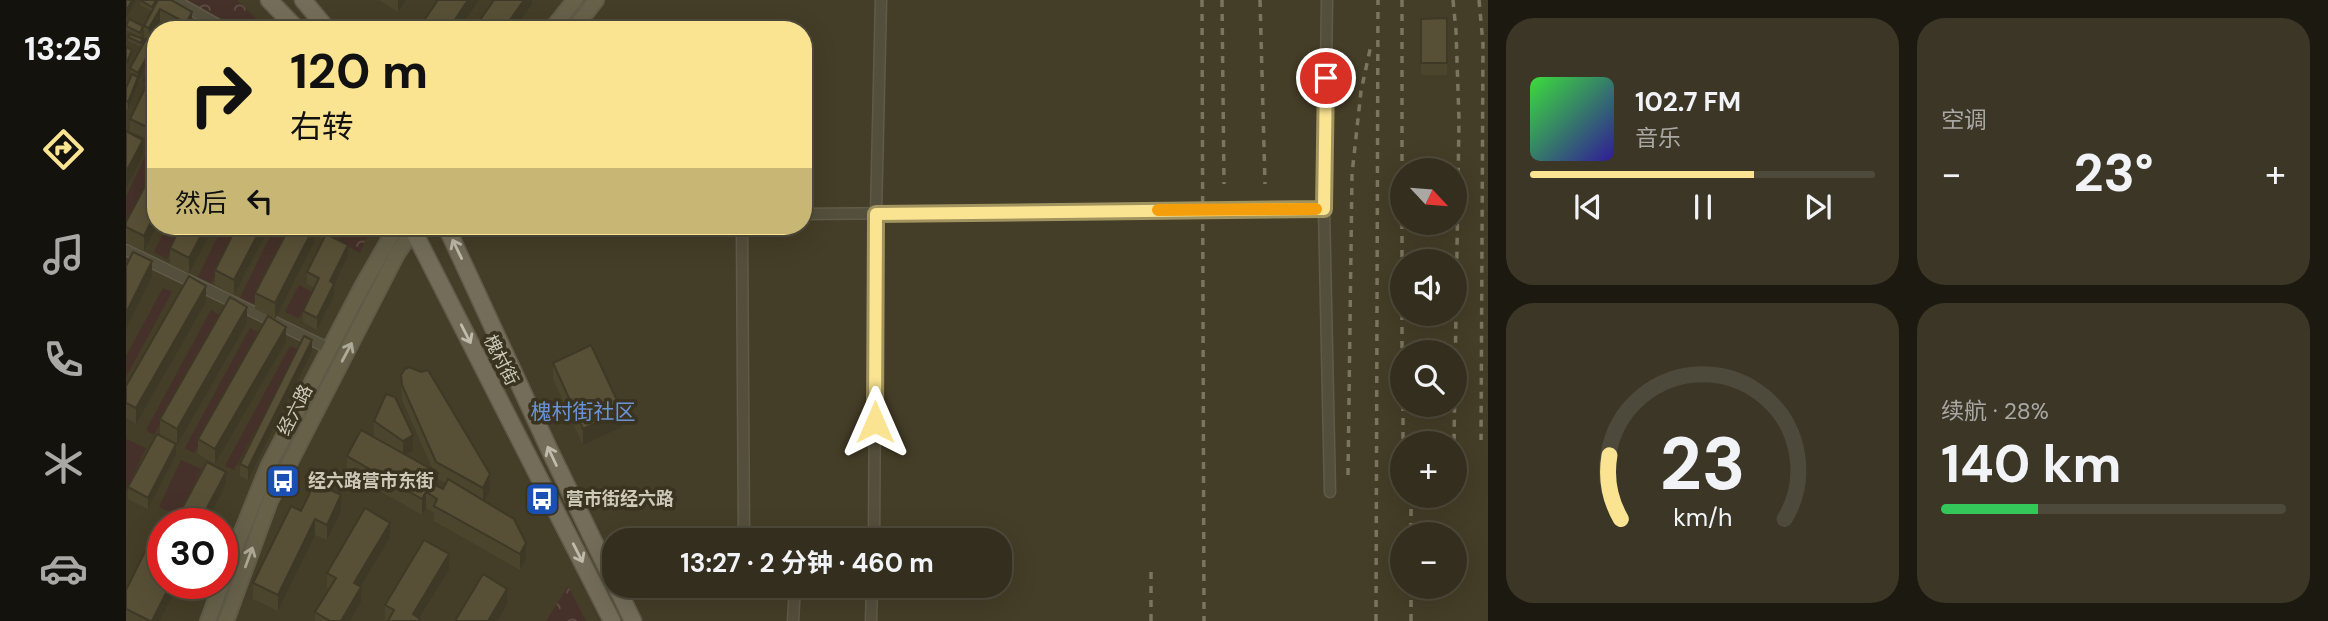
<!DOCTYPE html>
<html lang="zh">
<head>
<meta charset="utf-8">
<style>
	:root { --surface:#332e1d; --page:#3b3626; --text:#f1f3f6; --muted:#a9a8a4; --line:#4e4a3b; --accent:#fae492 }
	body { margin:0; font-family:"DM Sans","Noto Sans SC",sans-serif; background:var(--page); color:var(--text); height:100vh; display:flex; flex-direction:column; font-size:26px; white-space:nowrap }
	* { box-sizing:border-box; margin:0 }
	p { font-size:23px; color:var(--muted) }
	.icon { flex:none; width:38px; height:38px; fill:none; stroke:currentColor; stroke-width:2; stroke-linecap:round; stroke-linejoin:round }
	.map { position:relative; flex:1; overflow:hidden }
	.sheet { display:flex; flex-direction:column; gap:18px; padding:18px; background:#1c1910; width:840px }
	.sheet>* { flex:none }
	.guide { position:absolute; left:21px; top:21px; width:665px; height:214px; border-radius:28px; box-shadow:0 7px 28px #0002,0 0 0 2px var(--line); background:#fae492; color:#111; overflow:hidden }
	.needle { width:46px; rotate:116deg }
	.tools { position:absolute; left:1264px; top:158px; display:grid; gap:14px }
	.tools a { display:grid; place-items:center; width:77px; height:77px; border-radius:50%; background:var(--surface); box-shadow:0 7px 28px #0002,0 0 0 2px var(--line); font-size:35px }
	.speed { position:absolute; left:21px; top:508px; display:flex; gap:14px; font-size:35px; font-weight:700; text-align:center }
	.speed>* { display:grid; place-content:center; width:91px; height:91px; border-radius:50%; background:var(--surface); box-shadow:0 7px 28px #0002,0 0 0 2px var(--line); line-height:1 }
	.speed .limit { border:10px solid #d22; background:#fff; color:#111 }
	.pin { position:absolute; display:grid; place-items:center; width:60px; height:60px; color:#fff; margin:-30px; border:4px solid #fff; border-radius:50%; box-shadow:0 2px 7px #0007 }
	.me { position:absolute; width:77px; margin:-38px; rotate:0deg; stroke-linejoin:round; filter:drop-shadow(0 0 5px #0008) }
	.turn { display:flex; align-items:center; gap:24px; height:147px; padding:0 28px; font-size:32px }
	.turn .icon { width:91px; height:91px; stroke-width:2.5 }
	.turn b { display:block; font-size:49px; line-height:60px }
	.then { display:flex; align-items:center; height:66px; padding:0 28px; background:#0003; gap:14px; font-size:26px }
	.big { font-size:52px; font-weight:700; line-height:1.1 }
	.sheet .widget { flex:1; display:flex; flex-direction:column; justify-content:center; gap:10px; min-width:0; padding:0 24px; border-radius:28px; background:var(--page) }
	.sheet .dial { align-items:center; gap:0 }
	.dial svg { height:182px; overflow:visible; fill:none; stroke:var(--line); stroke-width:7; stroke-linecap:round; text-anchor:middle }
	.dial text { fill:var(--text); stroke:none }
	.song { display:flex; align-items:center; gap:21px }
	.cover { width:84px; height:84px; border-radius:10px; background:linear-gradient(135deg,hsl(120 70% 55%),hsl(250 70% 35%)) }
	.played { height:7px; border-radius:4px; background:linear-gradient(90deg,var(--accent) 65%,var(--line) 65%) }
	.keys { display:flex; justify-content:space-around; direction:ltr }
	.heat { display:flex; justify-content:space-between; align-items:center; font-size:38px; direction:ltr }
	.charge { height:10px; border-radius:5px; background:linear-gradient(90deg,#34c759 28%,var(--line) 0) }
	.sheet .tiles { flex:1; display:grid; gap:18px; grid-template-columns:repeat(2,1fr) }
	.trip { position:absolute; left:476px; top:528px; width:410px; height:70px; border-radius:28px; background:var(--surface); box-shadow:0 7px 28px #0002,0 0 0 2px var(--line); font-weight:700; line-height:70px; text-align:center }
	main { display:flex; flex:1; min-height:0 }
	.menu { display:flex; flex-direction:column; width:126px; justify-content:space-around; align-items:center; background:#14120c; color:var(--muted) }
	.menu .icon { width:49px; height:49px }
	.menu .current { color:var(--accent) }
	.menu b { font-size:32px; color:var(--text) }
	.map>svg:first-child { display:block }
</style>
</head>
<body>
<main>
<nav class="menu">
<b>13:25</b>
<svg class="icon current" aria-label="directions" viewBox="0 0 24 24"><path d="M12 3l9 9-9 9-9-9zM9 14v-3h6M13 9l2 2-2 2"/></svg>
<svg class="icon" aria-label="music" viewBox="0 0 24 24"><path d="M9 18V5l10-2v13"/><circle cx="6" cy="18" r="3"/><circle cx="16" cy="16" r="3"/></svg>
<svg class="icon" aria-label="phone" viewBox="0 0 24 24"><path d="M5 4h4l2 5-3 2q2 4 5 5l2-3 5 2v4C11 20 4 13 5 4z"/></svg>
<svg class="icon" aria-label="climate" viewBox="0 0 24 24"><path d="M12 3v18M4 7l16 10M4 17L20 7"/></svg>
<svg class="icon" aria-label="car" viewBox="0 0 24 24"><path d="M5 17H2v-5l4-1 3-4h7l3 4 3 1v5h-3M9 17h6M6 11h13"/><circle cx="7" cy="17" r="2"/><circle cx="17" cy="17" r="2"/></svg>
</nav>
<div class="map">
<svg width="1362" height="621" viewBox="0 0 1362 621">
	<defs>
		<pattern id="park-crowns" width="20" height="18" patternUnits="userSpaceOnUse" patternTransform="scale(1.75)"><rect width="20" height="18" fill="#453129"/><path d="M2 6a3 3 0 1 1 6 0M12 15a3 3 0 1 1 6 0" fill="none" stroke="#5f4e46"/></pattern>
	</defs>
	<rect width="100%" height="100%" fill="#443d27"/>
	<g fill="url(#park-crowns)">
		<polygon points="35,0 111,0 142,30 86,30"/>
		<polygon points="217,226 246,226 234,253 210,240"/>
		<polygon points="442,586 460,621 420,621"/>
	</g>
	<g fill="#453129">
		<polygon points="30,56 30,83 28,86 17,81"/>
		<polygon points="19,157 30,163 30,169 0,231 0,197"/>
		<polygon points="41,226 57,226 41,259 28,252"/>
		<polygon points="97,226 113,226 85,284 72,277"/>
		<polygon points="149,226 162,231 127,305 114,298"/>
		<polygon points="173,285 186,292 173,318 159,312"/>
		<polygon points="37,288 46,292 0,377 0,356"/>
		<polygon points="85,310 93,315 28,435 20,430"/>
		<polygon points="124,328 133,333 68,453 59,448"/>
		<polygon points="164,346 173,350 108,470 99,466"/>
		<polygon points="0,439 20,448 0,491"/>
		<polygon points="55,460 75,469 53,516 33,507"/>
	</g>
	<g fill="none" stroke-linecap="round" stroke-linejoin="round">
		<g stroke="#605a48" stroke-width="13">
			<g id="street">
				<polyline points="48,0 101,30"/>
				<polyline points="1201,0 1198,209 1204,492"/>
				<polyline points="677,214 1198,209"/>
				<polyline points="616,226 618,541"/>
				<polyline points="0,250 204,349"/>
				<polyline points="748,541 750,213 755,0"/>
				<polyline points="667,621 669,586"/>
				<polyline points="745,621 746,586"/>
			</g>
		</g>
		<g stroke="#605a48" stroke-width="18">
			<g id="secondary">
				<polyline points="425,30 449,0"/>
				<polyline points="447,30 470,0"/>
				<polyline points="96,581 142,467 237,285 271,226"/>
				<polyline points="82,621 96,583"/>
				<polyline points="100,621 144,501 271,254 290,226"/>
			</g>
		</g>
		<g stroke="#605a48" stroke-width="19">
			<g id="primary">
				<polyline points="143,0 172,30"/>
				<polyline points="177,0 202,30"/>
				<polyline points="285,226 486,621"/>
				<polyline points="320,226 424,451 488,583"/>
				<polyline points="490,586 507,621"/>
			</g>
		</g>
		<use href="#street" stroke="#544e3c" stroke-width="10"/>
		<use href="#secondary" stroke="#67614a" stroke-width="14"/>
		<use href="#primary" stroke="#746d5a" stroke-width="16"/>
		<g stroke="#7b745e" stroke-width="3.5" stroke-dasharray="7 7" stroke-linecap="butt">
			<polyline points="1076,0 1078,621"/>
			<polyline points="1096,0 1098,184"/>
			<polyline points="1134,0 1139,184"/>
			<polyline points="1276,0 1276,170"/>
			<polyline points="1327,0 1330,31 1333,120 1328,442"/>
			<polyline points="1353,0 1357,44 1355,440"/>
			<polyline points="1276,222 1276,261"/>
			<polyline points="1276,313 1276,352"/>
			<polyline points="1277,404 1277,443"/>
			<polyline points="1222,475 1226,174 1235,91 1245,45"/>
			<polyline points="1285,495 1285,534"/>
			<polyline points="1285,586 1285,621"/>
			<polyline points="1025,621 1025,568"/>
			<polyline points="1250,621 1252,0"/>
		</g>
	</g>
	<g fill="#4c452e" fill-rule="evenodd">
		<polygon points="253,0 280,0 272,12"/>
		<polygon points="14,1 30,4 66,24 63,30 50,30 34,21 30,29 30,47 28,47 28,52 12,81 12,85 2,110 0,109 0,88 5,77 4,68 24,42 24,38 23,40 18,38 18,26 26,11 14,5"/>
		<polygon points="1321,18 1321,75 1295,75 1295,19"/>
		<polygon points="297,22 332,30 297,30"/>
		<polygon points="0,26 17,30 14,37 0,30 0,36"/>
		<polygon points="2,37 17,43 15,47 2,41"/>
		<polygon points="30,89 25,141 4,131 4,119"/>
		<polygon points="0,222 31,226 18,251 0,242"/>
		<polygon points="55,226 88,226 63,274 44,264 44,248"/>
		<polygon points="111,226 144,226 108,295 89,285 89,270"/>
		<polygon points="164,226 206,226 201,234 222,257 208,284 208,296 191,330 177,322 177,311 188,288 181,284 181,272 197,239 188,234 188,243 149,319 129,309 129,293"/>
		<polygon points="80,302 10,424 0,418 0,386"/>
		<polygon points="121,323 50,445 50,455 22,509 2,499 2,487 34,435 34,419"/>
		<polygon points="160,342 89,464 72,454 72,439"/>
		<polygon points="186,352 122,480 114,476 114,464"/>
		<polygon points="427,363 496,427 457,445 427,379"/>
		<path d="M275 375 364 490 358 501 400 559 394 570 308 521V513L300 508 296 515 221 472V456L248 437V421L260 394 287 451 280 455 307 470 276 400ZM312 479 320 483 317 489 312 486Z"/>
		<polygon points="100,484 80,523 52,523 52,516"/>
		<polygon points="175,511 215,511 201,540 189,535 152,611 127,599 127,583"/>
		<polygon points="264,538 235,587 235,602 224,621 189,621 189,612 203,589 201,588 201,573"/>
		<polygon points="323,570 294,619 294,621 259,620 259,605"/>
		<polygon points="53,583 34,621 0,621 0,590"/>
	</g>
	<g fill="#3e3826">
		<polygon points="6,0 10,0 0,19 0,11"/>
		<polygon points="272,0 280,0 272,12"/>
		<polygon points="342,0 353,0 332,30 322,30"/>
		<polygon points="398,0 406,0 406,4 388,30 377,30"/>
		<polygon points="34,9 34,21 23,40 23,28"/>
		<polygon points="66,12 66,24 63,30 60,30 60,23"/>
		<polygon points="28,44 28,52 12,81 12,85 2,110 2,102 12,77 12,73"/>
		<polygon points="6,50 6,54 1,66 1,62"/>
		<polygon points="30,120 30,132 25,141 25,129"/>
		<polygon points="17,140 17,155 0,188 0,172"/>
		<polygon points="30,212 30,226 31,226 18,251 18,236"/>
		<polygon points="80,226 88,226 63,274 63,258"/>
		<polygon points="136,226 144,226 108,295 108,280"/>
		<polygon points="200,226 206,226 199,240 199,228"/>
		<polygon points="188,227 188,243 149,319 149,303"/>
		<polygon points="222,245 222,257 204,293 204,281"/>
		<polygon points="26,261 26,277 0,329 0,313"/>
		<polygon points="208,284 208,296 191,330 191,318"/>
		<polygon points="80,286 80,302 10,424 10,408"/>
		<polygon points="121,307 121,323 51,445 51,429"/>
		<polygon points="160,327 160,342 89,464 89,449"/>
		<polygon points="186,340 186,352 122,480 122,468"/>
		<polygon points="496,411 496,427 457,445 457,429"/>
		<polygon points="287,435 287,451 277,456 277,441"/>
		<polygon points="50,444 50,455 22,509 22,498"/>
		<polygon points="100,472 100,484 80,523 73,523"/>
		<polygon points="312,473 312,488 305,483"/>
		<polygon points="364,474 364,490 357,504 357,488"/>
		<polygon points="300,492 300,508 296,515 296,499"/>
		<polygon points="215,495 215,511 201,540 201,525"/>
		<polygon points="189,519 189,535 152,611 152,595"/>
		<polygon points="264,523 264,538 228,598 228,583"/>
		<polygon points="400,543 400,559 394,570 394,554"/>
		<polygon points="323,554 323,570 292,621 287,614"/>
		<polygon points="45,583 53,583 34,621 26,621"/>
		<polygon points="235,587 235,602 224,621 215,621"/>
		<polygon points="381,589 381,604 371,621 362,621"/>
	</g>
	<g fill="#585036" stroke="#3e3826" stroke-width="2">
		<polygon points="0,0 6,0 0,11"/>
		<polygon points="14,0 30,0 26,7"/>
		<polygon points="32,0 45,0 66,12 60,23 34,9 23,28 18,26"/>
		<polygon points="312,0 342,0 322,30 309,30 297,22"/>
		<polygon points="368,0 398,0 377,30 347,30"/>
		<polygon points="1321,18 1321,63 1295,63 1295,19"/>
		<polygon points="3,19 17,26 14,33 0,26"/>
		<polygon points="72,22 90,30 71,30 69,29"/>
		<polygon points="29,28 32,30 30,30 30,39 24,37"/>
		<polygon points="4,34 17,39 15,43 2,37"/>
		<polygon points="20,39 28,44 12,73 4,68"/>
		<polygon points="0,47 6,50 1,62 0,61"/>
		<polygon points="6,74 12,77 2,102 0,101 0,88"/>
		<polygon points="21,84 30,89 30,120 25,129 4,119"/>
		<polygon points="0,131 17,140 0,172"/>
		<polygon points="30,165 30,212 18,236 0,227 0,222"/>
		<polygon points="55,226 80,226 63,258 44,248"/>
		<polygon points="111,226 136,226 108,280 89,270"/>
		<polygon points="164,226 185,226 188,227 149,303 129,293"/>
		<polygon points="200,234 222,245 204,281 208,284 191,318 177,311 193,278 181,272"/>
		<polygon points="7,252 26,261 0,313 0,266"/>
		<polygon points="63,276 80,286 10,408 0,403 0,386"/>
		<polygon points="104,297 121,307 51,429 34,419"/>
		<polygon points="142,316 160,327 89,449 72,439"/>
		<polygon points="178,336 186,340 122,468 114,464"/>
		<polygon points="465,345 496,411 457,429 427,363"/>
		<polygon points="283,367 295,372 302,370 364,474 357,488 310,462 276,385 275,375 279,369"/>
		<polygon points="260,394 269,397 287,435 277,441 248,421"/>
		<polygon points="235,430 312,473 305,483 317,489 322,479 388,519 400,543 394,554 308,506 311,499 300,492 296,499 221,456"/>
		<polygon points="31,434 50,444 22,498 2,487"/>
		<polygon points="81,462 100,472 73,523 66,523 52,516"/>
		<polygon points="189,482 215,495 201,525 189,519 152,595 127,583 165,506 175,511"/>
		<polygon points="239,508 264,523 228,583 235,587 215,621 204,621 189,612 210,578 201,573"/>
		<polygon points="30,529 37,532 37,583 45,583 26,621 24,621 0,609 0,590"/>
		<polygon points="298,540 323,554 287,614 294,619 293,621 262,621 268,610 259,605"/>
		<polygon points="357,574 381,589 362,621 329,621"/>
	</g>
	<defs><path id="oneway-shaft" d="M-6 0H5M1.5-3L5.5 0L1.5 3" fill="none" stroke-width="1.6" stroke-linecap="round" stroke-linejoin="round" transform="scale(1.75)"/></defs>
	<g stroke="#c0bbab">
		<use href="#oneway-shaft" transform="translate(331 249) rotate(-116)"/>
		<use href="#oneway-shaft" transform="translate(340 334) rotate(63)"/>
		<use href="#oneway-shaft" transform="translate(426 456) rotate(-115)"/>
		<use href="#oneway-shaft" transform="translate(452 553) rotate(63)"/>
	</g>
	<g stroke="#aeaa98">
		<use href="#oneway-shaft" transform="translate(221 352) rotate(-62)"/>
		<use href="#oneway-shaft" transform="translate(123 557) rotate(-70)"/>
	</g>
	<g fill="none" stroke-linecap="round" stroke-linejoin="round">
		<g stroke="#a2945f" stroke-width="18">
			<polyline id="route" points="749,422 750,214 1198,209 1200,78"/>
		</g>
		<use href="#route" stroke="#fae492" stroke-width="12"/>
		<polyline stroke="#f59e0b" stroke-width="12" points="1032,210 1190,209"/>
	</g>
	<defs>
		<g id="bus-square" transform="scale(1.75)"><rect x="-9" y="-9" width="18" height="18" rx="4" fill="#1a4fb4" stroke="#393320"/><path d="M-5-6H5V4H4V6H2V4H-2V6H-4V4H-5ZM-3.5-4V0h7V-4ZM-3.5 1.2v1.5H-2V1.2ZM2 1.2v1.5H3.5V1.2Z" fill="#fff"/></g>
	</defs>
	<g fill-rule="evenodd">
		<use href="#bus-square" x="157" y="481"/>
		<use href="#bus-square" x="416" y="499"/>
	</g>
	<g text-anchor="middle" dominant-baseline="central" stroke-width="7" stroke-linejoin="round" paint-order="stroke">
		<g font-size="18" fill="#cdc9b9" stroke="#393320">
			<text transform="translate(375 360) rotate(63)">槐村街</text>
			<text transform="translate(169 410) rotate(-63)">经六路</text>
		</g>
		<g font-size="18" font-weight="bold" fill="#cdc9b9" stroke="#393320" text-anchor="start">
			<text x="182" y="481">经六路营市东街</text>
			<text x="440" y="499">营市街经六路</text>
		</g>
		<g font-size="21" fill="#6994d8" stroke="#393320">
			<text x="457" y="412">槐村街社区</text>
		</g>
	</g>
</svg>
<div class="tools">
<a><svg class="needle" viewBox="-14 -14 28 28"><path d="M0-13l5 13h-10z" fill="#e53935"/><path d="M0 13l5-13h-10z" fill="#a9a8a4"/></svg></a>
<a><svg class="icon" aria-label="sound" viewBox="0 0 24 24"><path d="M4 9h4l5-4v14l-5-4H4zM17 9q2 3 0 6"/></svg></a>
<a><svg class="icon" aria-label="search" viewBox="0 0 24 24"><circle cx="10" cy="10" r="6"/><path d="M15 15l6 6"/></svg></a>
<a>+</a>
<a>−</a>
</div>
<div class="speed"><div class="limit">30</div></div>
<div class="pin" style="left:1200px;top:78px;background:#d93025"><svg class="icon" aria-label="arrive" viewBox="0 0 24 24"><path d="M6 21V4h12l-3 4 3 4H6"/></svg></div>
<svg class="me" style="left:749px;top:422px" viewBox="-20 -20 40 40"><path d="M0-17L14 15 0 8-14 15z" fill="#fae492" stroke="#fff" stroke-width="4"/></svg>
<div class="trip">13:27 · 2 分钟 · 460 m</div>
<div class="guide">
<div class="turn"><svg class="icon" aria-label="right" viewBox="0 0 24 24"><path d="M7 20v-9h11M14 6l5 5-5 5"/></svg><div><b>120 m</b>右转</div></div>
<div class="then">然后<svg class="icon" aria-label="left" viewBox="0 0 24 24"><path d="M17 20v-9H6M10 6l-5 5 5 5"/></svg></div>
</div>
</div>
<section class="sheet">
<div class="tiles">
<div class="widget">
<div class="song"><i class="cover"></i><div><b>102.7 FM</b><p>音乐</p></div></div>
<div class="played"></div>
<div class="keys"><svg class="icon" aria-label="previous" viewBox="0 0 24 24"><path d="M18 5L8 12l10 7zM5 5v14"/></svg><svg class="icon" aria-label="pause" viewBox="0 0 24 24"><path d="M8 5v14M16 5v14"/></svg><svg class="icon" aria-label="next" viewBox="0 0 24 24"><path d="M6 5l10 7-10 7zM19 5v14"/></svg></div>
</div>
<div class="widget"><p>空调</p>
<div class="heat"><a>−</a><b class="big">23°</b><a>+</a></div>
</div>
<div class="widget dial"><svg viewBox="0 0 100 80">
<path d="M14 69A42 42 0 1 1 86 69"/>
<path d="M14 69A42 42 0 0 1 9 41" stroke="#fae492"/>
<text x="50" y="56" font-size="32" font-weight="700">23</text>
<text x="50" y="72" font-size="11">km/h</text>
</svg></div>
<div class="widget"><p>续航 · 28%</p><b class="big">140 km</b><div class="charge"></div></div>
</div>
</section>
</main>
</body>
</html>
